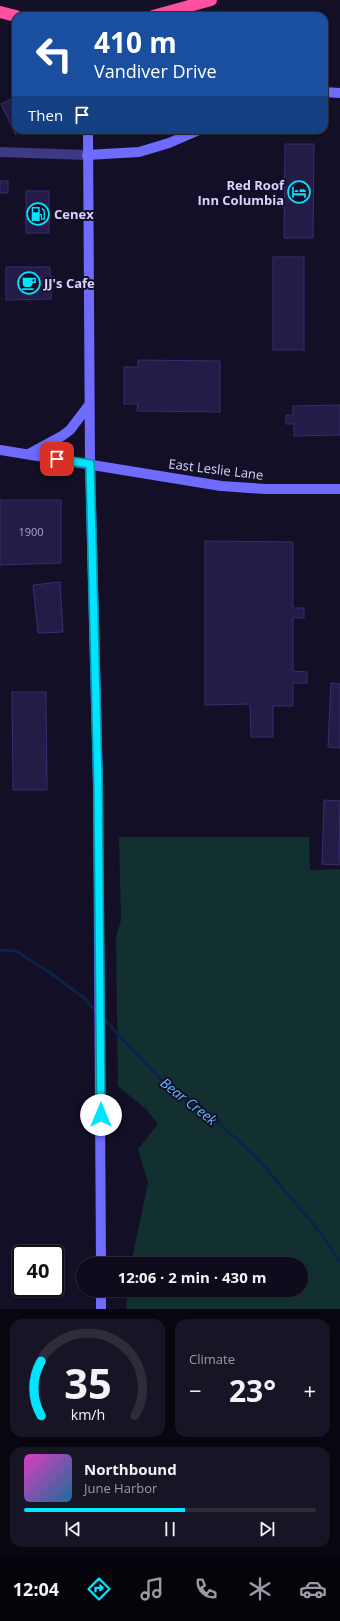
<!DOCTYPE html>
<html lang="en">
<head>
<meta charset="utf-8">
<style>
	:root { --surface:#0e0b1c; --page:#171425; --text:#f1f3f6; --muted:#9b9ba3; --line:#2e2b3b; --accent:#00e5ff }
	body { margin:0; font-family:"Open Sans",sans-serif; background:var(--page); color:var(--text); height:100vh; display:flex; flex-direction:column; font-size:15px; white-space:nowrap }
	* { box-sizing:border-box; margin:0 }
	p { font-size:13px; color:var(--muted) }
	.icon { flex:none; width:22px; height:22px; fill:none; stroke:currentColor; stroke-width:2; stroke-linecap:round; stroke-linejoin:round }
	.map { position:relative; height:1309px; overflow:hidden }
	.details { display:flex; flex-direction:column; gap:10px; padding:10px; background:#08060f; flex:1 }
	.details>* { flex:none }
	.top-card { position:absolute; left:12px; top:12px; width:316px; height:122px; border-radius:12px; box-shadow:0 1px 3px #0004,0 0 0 1px var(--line); background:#1a4fa0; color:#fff; overflow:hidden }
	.speed { position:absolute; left:12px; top:1245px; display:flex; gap:8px; font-size:20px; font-weight:700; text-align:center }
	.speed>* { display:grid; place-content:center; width:52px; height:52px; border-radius:50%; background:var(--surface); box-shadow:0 1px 3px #0004,0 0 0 1px var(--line); line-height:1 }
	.speed .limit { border:2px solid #111; border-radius:6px; background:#fff; color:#111 }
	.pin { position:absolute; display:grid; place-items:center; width:34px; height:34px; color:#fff; margin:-17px; border-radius:8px; box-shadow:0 2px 6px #0006 }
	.me { position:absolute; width:44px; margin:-22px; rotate:0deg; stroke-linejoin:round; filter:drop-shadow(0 0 3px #0008) }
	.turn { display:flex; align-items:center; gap:14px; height:84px; padding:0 16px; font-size:18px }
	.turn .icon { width:52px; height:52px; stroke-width:2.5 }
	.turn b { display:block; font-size:28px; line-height:34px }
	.then { display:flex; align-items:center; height:38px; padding:0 16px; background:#0003; gap:8px; font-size:15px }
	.big { font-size:30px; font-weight:700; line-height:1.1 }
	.details .tile { flex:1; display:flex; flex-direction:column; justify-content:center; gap:6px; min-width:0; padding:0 14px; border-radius:12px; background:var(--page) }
	.details .dial { align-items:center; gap:0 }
	.dial svg { height:104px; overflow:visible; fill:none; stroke:var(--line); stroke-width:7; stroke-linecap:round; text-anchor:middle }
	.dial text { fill:var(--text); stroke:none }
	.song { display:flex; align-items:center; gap:12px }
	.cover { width:48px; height:48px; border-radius:6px; background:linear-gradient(135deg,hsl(310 70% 55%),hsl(200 70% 35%)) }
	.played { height:4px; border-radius:2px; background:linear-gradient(90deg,var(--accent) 55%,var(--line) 55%) }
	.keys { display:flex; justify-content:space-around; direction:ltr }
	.heat { display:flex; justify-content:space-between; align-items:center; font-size:22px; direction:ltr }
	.details .tiles { flex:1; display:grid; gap:10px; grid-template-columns:1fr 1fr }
	.tile:last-child { grid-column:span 2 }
	.trip { position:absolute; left:76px; top:1257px; width:232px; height:40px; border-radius:20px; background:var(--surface); box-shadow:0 1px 3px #0004,0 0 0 1px var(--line); font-weight:700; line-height:40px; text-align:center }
	.menu { display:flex; height:64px; justify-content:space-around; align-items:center; background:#06040b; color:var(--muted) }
	.menu .icon { width:28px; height:28px }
	.menu .active { color:var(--accent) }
	.menu b { font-size:18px; color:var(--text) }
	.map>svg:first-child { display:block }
</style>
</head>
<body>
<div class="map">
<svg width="340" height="1309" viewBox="0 0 340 1309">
	<rect width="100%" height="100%" fill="#130f26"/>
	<polygon fill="#12302f" points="119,837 309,837 310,870 340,869 340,1309 126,1309 128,1290 301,1290 301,1264 131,1264 148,1183 138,1149 158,1124 146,1109 118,1086 116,937 121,920"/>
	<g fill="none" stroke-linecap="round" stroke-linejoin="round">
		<g stroke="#0c2248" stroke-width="3">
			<polyline points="0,950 16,951 49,972 84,998 96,1011"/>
			<polyline points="103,1018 165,1084 220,1124 258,1159 321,1233 340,1262"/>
		</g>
	</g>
	<g fill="#241b47" stroke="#3b2d73">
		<polygon points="16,97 16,135 1,104"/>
		<polygon points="285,144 314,144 313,238 284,238"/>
		<rect x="0" y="181" width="8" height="12"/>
		<rect x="26" y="191" width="23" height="42"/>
		<rect x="273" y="257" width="31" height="93"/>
		<polygon points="6,267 50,267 50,276 52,276 51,299 6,300"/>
		<polygon points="138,360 220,361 220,412 137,411 138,404 124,404 124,367 138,367"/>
		<polygon points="340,405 340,435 294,436 294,424 286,424 286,415 293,415 293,406"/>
		<polygon points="0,500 61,500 61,563 0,565"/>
		<polygon points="205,541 293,542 293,608 304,608 304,618 293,618 293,671 307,672 307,683 293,683 293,706 273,706 273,737 251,737 250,704 205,705"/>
		<polygon points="60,582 63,632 38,633 33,585"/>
		<polygon points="331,683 340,684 340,748 328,747"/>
		<polygon points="12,692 46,692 47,790 13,790"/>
		<polygon points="324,800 340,801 339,865 322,864"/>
	</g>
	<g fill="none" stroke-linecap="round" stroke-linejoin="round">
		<polyline stroke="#3d3a85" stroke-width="10" points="0,152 87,155"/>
		<g stroke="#6f6bff" stroke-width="10">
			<polyline points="324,92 340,93"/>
			<polyline points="88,130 90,464 98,785 101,1264"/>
			<polyline points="87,155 139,152 169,143 199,130"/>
			<polyline points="0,450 221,486 265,489 340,489"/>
			<polyline points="29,454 62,436 70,430 89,405"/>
			<polyline points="101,1309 101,1290"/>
		</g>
		<g stroke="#ff4fa3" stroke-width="12">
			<polyline points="0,12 16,16"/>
			<polyline points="153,16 211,0"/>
		</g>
	</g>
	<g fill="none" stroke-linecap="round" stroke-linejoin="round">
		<g stroke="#0095a6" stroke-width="10">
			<polyline id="route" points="57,459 90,464 98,785 101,1115"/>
		</g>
		<use href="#route" stroke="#00e5ff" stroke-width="7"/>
	</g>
	<defs>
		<g id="hotel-ring" transform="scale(1.15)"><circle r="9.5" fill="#130f26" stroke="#00e5ff" stroke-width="1.5"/><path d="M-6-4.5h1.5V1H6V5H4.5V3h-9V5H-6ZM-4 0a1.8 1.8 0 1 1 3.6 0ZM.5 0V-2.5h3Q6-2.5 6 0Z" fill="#00e5ff"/></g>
		<g id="fuel-ring" transform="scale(1.15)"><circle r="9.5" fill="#130f26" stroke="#00e5ff" stroke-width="1.5"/><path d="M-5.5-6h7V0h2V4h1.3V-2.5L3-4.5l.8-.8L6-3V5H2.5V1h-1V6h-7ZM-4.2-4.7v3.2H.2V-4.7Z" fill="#00e5ff"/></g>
		<g id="cafe-ring" transform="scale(1.15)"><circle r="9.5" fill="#130f26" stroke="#00e5ff" stroke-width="1.5"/><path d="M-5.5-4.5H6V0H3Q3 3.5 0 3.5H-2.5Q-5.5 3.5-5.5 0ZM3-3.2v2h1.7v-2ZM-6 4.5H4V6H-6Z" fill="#00e5ff"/></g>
	</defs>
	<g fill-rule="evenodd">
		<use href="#hotel-ring" x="299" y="192"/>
		<use href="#fuel-ring" x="38" y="214"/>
		<use href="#cafe-ring" x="29" y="283"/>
	</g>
	<g text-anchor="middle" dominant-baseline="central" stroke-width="4" stroke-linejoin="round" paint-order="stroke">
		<g font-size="11" fill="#aca6d1">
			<text x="31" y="531">1900</text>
		</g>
		<g font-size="13" font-weight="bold" fill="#d9d4ff" stroke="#130f26" text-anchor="start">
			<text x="284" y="185" text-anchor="end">Red Roof<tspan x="284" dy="15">Inn Columbia</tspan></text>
			<text x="54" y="214">Cenex</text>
			<text x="44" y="283">JJ's Cafe</text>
		</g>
		<g font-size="13" fill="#d9d4ff" stroke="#130f26">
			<text transform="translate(216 469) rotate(7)">East Leslie Lane</text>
		</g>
		<g font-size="14" font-style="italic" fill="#62b6ff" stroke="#130f26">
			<text transform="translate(189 1101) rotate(38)">Bear Creek</text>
		</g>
	</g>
</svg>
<div class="speed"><div class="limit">40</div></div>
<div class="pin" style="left:57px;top:459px;background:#d93025"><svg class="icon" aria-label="arrive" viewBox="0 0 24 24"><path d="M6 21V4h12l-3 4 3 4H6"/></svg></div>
<svg class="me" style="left:101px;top:1115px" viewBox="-20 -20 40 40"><circle r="19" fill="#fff"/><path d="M0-13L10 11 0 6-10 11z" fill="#00e5ff"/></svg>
<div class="trip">12:06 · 2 min · 430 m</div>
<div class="top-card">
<div class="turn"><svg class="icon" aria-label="left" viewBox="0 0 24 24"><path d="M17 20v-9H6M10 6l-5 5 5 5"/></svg><div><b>410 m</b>Vandiver Drive</div></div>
<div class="then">Then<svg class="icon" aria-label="arrive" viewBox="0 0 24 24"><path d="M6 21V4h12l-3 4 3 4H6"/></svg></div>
</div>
</div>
<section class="details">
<div class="tiles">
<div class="tile dial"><svg viewBox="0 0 100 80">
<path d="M14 69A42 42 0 1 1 86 69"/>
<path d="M14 69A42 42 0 0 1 14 27" stroke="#00e5ff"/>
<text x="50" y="56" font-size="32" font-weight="700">35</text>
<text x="50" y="72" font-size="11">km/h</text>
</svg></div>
<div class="tile"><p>Climate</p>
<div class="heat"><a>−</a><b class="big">23°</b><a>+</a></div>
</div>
<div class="tile">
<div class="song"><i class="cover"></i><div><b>Northbound</b><p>June Harbor</p></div></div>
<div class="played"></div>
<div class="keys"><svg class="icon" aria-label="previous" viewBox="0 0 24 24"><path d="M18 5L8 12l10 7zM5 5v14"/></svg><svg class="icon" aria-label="pause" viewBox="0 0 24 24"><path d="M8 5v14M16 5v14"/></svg><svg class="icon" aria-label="next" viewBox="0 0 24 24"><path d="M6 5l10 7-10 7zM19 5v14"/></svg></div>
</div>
</div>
</section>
<nav class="menu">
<b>12:04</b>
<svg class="icon active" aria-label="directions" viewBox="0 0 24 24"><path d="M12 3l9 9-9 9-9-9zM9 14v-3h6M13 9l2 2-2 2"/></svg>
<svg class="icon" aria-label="music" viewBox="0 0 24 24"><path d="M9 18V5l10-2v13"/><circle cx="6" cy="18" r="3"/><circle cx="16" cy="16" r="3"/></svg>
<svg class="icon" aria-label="phone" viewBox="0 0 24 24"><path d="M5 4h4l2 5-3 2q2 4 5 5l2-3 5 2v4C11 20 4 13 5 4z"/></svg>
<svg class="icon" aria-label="climate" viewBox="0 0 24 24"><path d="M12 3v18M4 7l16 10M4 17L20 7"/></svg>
<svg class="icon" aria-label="car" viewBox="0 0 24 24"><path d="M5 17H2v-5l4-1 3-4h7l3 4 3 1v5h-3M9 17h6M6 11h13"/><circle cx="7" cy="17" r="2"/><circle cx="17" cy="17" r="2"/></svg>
</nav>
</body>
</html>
